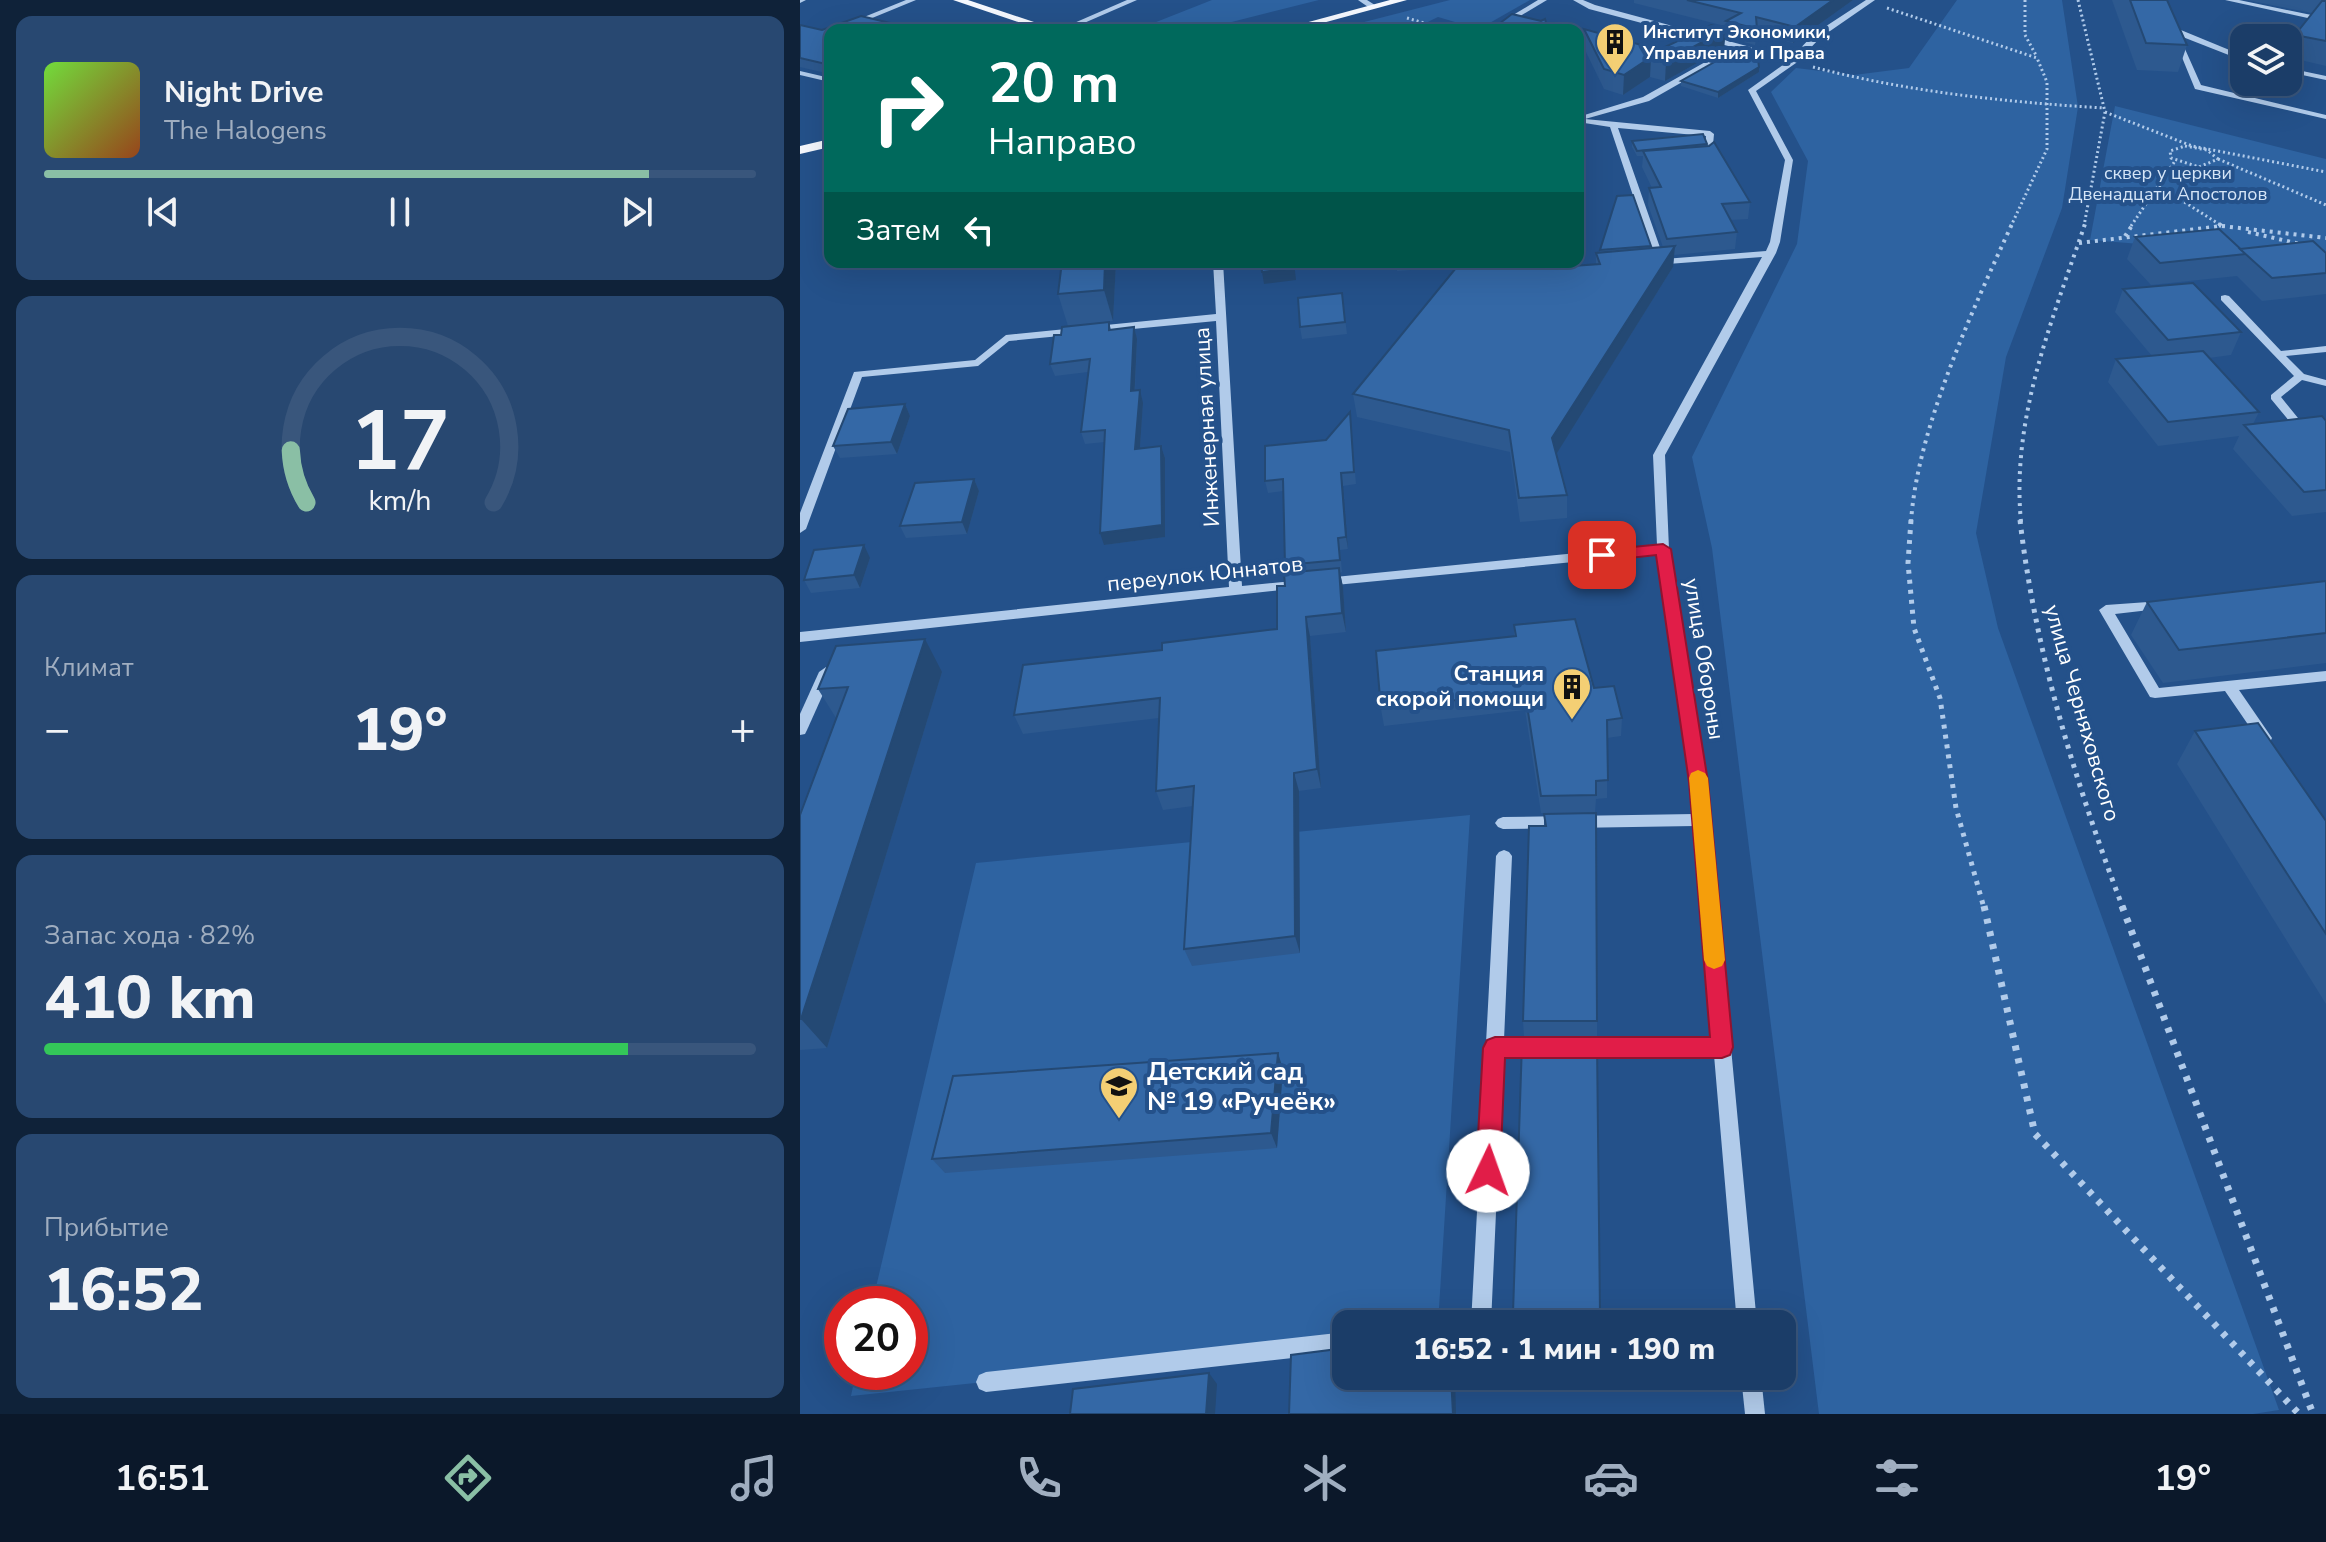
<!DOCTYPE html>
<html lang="ru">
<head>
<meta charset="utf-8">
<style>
	:root { --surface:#1b3d68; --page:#284871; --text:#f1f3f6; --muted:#a0aec0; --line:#39567c; --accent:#8abfa5 }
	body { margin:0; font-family:"Nunito Sans",sans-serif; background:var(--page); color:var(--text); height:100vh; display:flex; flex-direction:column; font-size:30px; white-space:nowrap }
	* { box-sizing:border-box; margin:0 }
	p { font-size:26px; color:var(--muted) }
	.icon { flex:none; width:44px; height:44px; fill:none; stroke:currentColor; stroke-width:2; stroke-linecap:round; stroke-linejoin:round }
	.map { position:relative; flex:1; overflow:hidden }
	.details { display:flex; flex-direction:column; gap:16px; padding:16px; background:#0f2239; width:800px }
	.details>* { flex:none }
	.banner { position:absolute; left:24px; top:24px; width:760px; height:244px; border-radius:16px; box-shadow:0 8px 32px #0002,0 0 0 2px var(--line); background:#00695c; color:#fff; overflow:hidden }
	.fabs { position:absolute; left:1430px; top:24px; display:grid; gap:16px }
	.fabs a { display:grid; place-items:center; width:72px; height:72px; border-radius:16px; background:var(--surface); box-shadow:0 8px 32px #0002,0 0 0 2px var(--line); font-size:40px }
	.speed { position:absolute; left:24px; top:1286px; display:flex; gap:16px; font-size:40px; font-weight:700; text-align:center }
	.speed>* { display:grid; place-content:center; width:104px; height:104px; border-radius:50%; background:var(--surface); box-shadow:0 8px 32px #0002,0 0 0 2px var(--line); line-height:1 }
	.speed .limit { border:12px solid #d22; background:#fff; color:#111 }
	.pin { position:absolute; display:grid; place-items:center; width:68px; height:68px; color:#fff; margin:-34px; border-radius:16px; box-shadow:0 4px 12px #0006 }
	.me { position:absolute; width:88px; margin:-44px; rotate:3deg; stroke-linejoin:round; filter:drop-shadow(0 0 6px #0008) }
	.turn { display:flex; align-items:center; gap:28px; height:168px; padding:0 32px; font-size:36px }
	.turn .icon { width:104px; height:104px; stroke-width:2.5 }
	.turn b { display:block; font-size:56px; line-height:68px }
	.then { display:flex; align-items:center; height:76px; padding:0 32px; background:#0003; gap:16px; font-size:30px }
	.big { font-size:60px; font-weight:800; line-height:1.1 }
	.details .card { flex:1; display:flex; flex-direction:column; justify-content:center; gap:12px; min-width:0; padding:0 28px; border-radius:16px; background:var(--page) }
	.details .dial { align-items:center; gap:0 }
	.dial svg { height:208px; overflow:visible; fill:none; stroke:var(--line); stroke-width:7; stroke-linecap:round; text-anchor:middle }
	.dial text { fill:var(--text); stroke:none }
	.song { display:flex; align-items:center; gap:24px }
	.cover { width:96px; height:96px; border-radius:12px; background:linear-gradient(135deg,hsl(100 70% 55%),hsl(20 70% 35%)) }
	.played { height:8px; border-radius:4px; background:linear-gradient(90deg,var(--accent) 85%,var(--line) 85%) }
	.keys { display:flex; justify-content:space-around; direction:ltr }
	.heat { display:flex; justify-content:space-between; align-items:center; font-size:44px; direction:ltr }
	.charge { height:12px; border-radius:6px; background:linear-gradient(90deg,#34c759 82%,var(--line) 0) }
	.trip { position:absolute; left:532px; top:1310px; width:464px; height:80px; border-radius:16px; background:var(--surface); box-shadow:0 8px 32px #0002,0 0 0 2px var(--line); font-weight:800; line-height:80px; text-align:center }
	.menu { display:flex; height:128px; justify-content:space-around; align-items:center; background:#0b182a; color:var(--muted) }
	.menu .icon { width:56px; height:56px }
	.menu .current { color:var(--accent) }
	.menu b { font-size:36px; color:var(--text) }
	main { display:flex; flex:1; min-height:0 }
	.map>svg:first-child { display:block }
</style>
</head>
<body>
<main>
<section class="details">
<div class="card">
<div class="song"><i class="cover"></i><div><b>Night Drive</b><p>The Halogens</p></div></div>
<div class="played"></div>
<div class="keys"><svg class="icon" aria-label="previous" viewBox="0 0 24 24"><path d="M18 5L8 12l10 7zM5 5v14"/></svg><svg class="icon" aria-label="pause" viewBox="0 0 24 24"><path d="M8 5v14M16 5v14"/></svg><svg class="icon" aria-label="next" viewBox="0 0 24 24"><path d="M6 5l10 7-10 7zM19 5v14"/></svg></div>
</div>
<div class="card dial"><svg viewBox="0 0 100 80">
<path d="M14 69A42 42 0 1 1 86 69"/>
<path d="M14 69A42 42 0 0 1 8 49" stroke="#8abfa5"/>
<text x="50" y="56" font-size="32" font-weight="700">17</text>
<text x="50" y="72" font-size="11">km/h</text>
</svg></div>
<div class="card"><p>Климат</p>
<div class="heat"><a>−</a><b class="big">19°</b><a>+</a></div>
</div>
<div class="card"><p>Запас хода · 82%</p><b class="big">410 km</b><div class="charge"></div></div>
<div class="card"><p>Прибытие</p><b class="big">16:52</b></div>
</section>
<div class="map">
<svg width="1526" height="1414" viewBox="0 0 1526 1414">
	<rect width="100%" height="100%" fill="#24518a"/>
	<g fill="#2e63a1">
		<polygon points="412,0 519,0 400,30 341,28"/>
		<polygon points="650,0 730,0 679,29 638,17 611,30 533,30"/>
		<polygon points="1157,0 1262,0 1278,107 1262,208 1206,357 1176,533 1198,628 1479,1410 1453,1414 1019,1414 912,548 892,457 997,244 1008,161 971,92 996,68 1054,75 1109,68"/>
		<polygon points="1315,106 1526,159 1526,274 1505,257 1290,240"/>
		<polygon points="670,815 638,1324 546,1324 546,1344 51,1396 56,1372 110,1372 110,1304 72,1304 176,863"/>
	</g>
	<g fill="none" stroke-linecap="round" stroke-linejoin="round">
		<g stroke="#b1cbea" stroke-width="3" stroke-dasharray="2 3" stroke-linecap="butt">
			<polyline points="1225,0 1225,35 1237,57"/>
			<polyline points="1278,0 1305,112 1284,226"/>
			<polyline points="1087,8 1237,58 1247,82 1247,149 1211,226"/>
			<polyline points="607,18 648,30"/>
			<path d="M1013 67C1109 92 1205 102 1304 108"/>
			<polyline points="1305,112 1392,146 1526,172"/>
			<polygon points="1385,146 1407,150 1418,159 1399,167 1371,158 1370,151"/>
			<polyline points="1418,159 1526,205"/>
			<polyline points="1359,186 1422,226"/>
			<polyline points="1331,226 1375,161"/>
			<polyline points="1419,226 1425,226"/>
		</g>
		<g stroke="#b1cbea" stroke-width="4" stroke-dasharray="3 5" stroke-linecap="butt">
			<polyline points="1419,224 1422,226"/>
			<polyline points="1448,232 1500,244"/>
			<polyline points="1325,236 1333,224"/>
			<polyline points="1279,243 1422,226 1526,238"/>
			<path d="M1111 522C1117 429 1173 309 1212 224"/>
			<path d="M1221 522C1211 418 1252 321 1285 224"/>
		</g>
		<g stroke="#b1cbea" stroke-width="5" stroke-dasharray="4 6" stroke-linecap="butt">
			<polyline points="1111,520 1108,563 1114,628 1140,698 1156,808 1184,908"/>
			<path d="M1220 520C1235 651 1276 785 1323 908"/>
		</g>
		<g stroke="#b1cbea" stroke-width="7" stroke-dasharray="5 8" stroke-linecap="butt">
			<polyline points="1184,906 1235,1134 1499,1414"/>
			<polyline points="1322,906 1513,1414"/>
		</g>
		<g fill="#b1cbea" fill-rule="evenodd">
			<polygon points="0,0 6,0 0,3"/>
			<polygon points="106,0 116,0 43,30 32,30"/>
			<polygon points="327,0 337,0 268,30 258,30"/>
			<polygon points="558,0 567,0 578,7 571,9"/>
			<polygon points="738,0 747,0 697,30 688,30"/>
			<path d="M773 0H783L795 5 991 58 1014 34 1066 0H1075L1020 38 996 63 956 91 993 160 980 242 976 253 865 455 869 549 906 782 957 1324H937L914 1055 779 1056 773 1054 770 1048 773 1042 779 1040 913 1039 895 826 703 829 698 827 695 823 698 819 703 817 894 814 892 782 857 554 525 586 519 582 525 578 857 545 853 455 962 257 854 265 852 263 855 261 810 127 778 122V117L843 97 932 47 789 9ZM940 49 987 62 948 90 985 160 970 242 966 251 864 259 818 128 906 136 905 145 909 148 913 145 914 134 910 131 785 119 849 101Z"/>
			<polygon points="1425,0 1439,0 1526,18 1526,22"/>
			<polygon points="1370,28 1376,28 1444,56 1444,61 1370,32"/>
			<polygon points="1374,38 1381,40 1401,85 1526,115 1526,119 1395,89"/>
			<polygon points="1488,68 1526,76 1526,80 1488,72"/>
			<polygon points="0,71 30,78 30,82 0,75"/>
			<polygon points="413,262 423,262 442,586 504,580 509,581 510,584 509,587 0,642 0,632 429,587 416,321 209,341 178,366 62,377 6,529 0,533 0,513 54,372 175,360 206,335 416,314"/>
			<polygon points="1425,295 1429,296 1481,351 1526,346 1526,352 1486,356 1504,374 1526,380 1526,386 1502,380 1481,397 1498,418 1526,429 1526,436 1490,422 1471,399 1471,395 1494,376 1421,300 1421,296"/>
			<polygon points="1362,601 1369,605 1367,608 1315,614 1359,688 1526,671 1526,681 1439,690 1472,738 1470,742 1460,742 1425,691 1355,698 1350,697 1299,610 1306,605"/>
			<polygon points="26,667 33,672 7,730 5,734 0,735 0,714 19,672"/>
			<polygon points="704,850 709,852 712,856 704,1040 738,1040 744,1042 747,1048 744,1054 738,1056 703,1056 691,1324 671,1324 696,856 699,852"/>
			<polygon points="546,1332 546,1352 186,1392 179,1389 176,1382 179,1375 186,1372"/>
			<polygon points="941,1376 961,1376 965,1414 945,1414"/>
		</g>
		<g fill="#f5f8fe" fill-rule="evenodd">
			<polygon points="153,0 168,0 258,30 242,30"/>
			<polygon points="590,0 607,0 497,30 479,30"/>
			<polygon points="30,139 30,147 0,154 0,146"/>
		</g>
	</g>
	<g fill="#2d598f">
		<polygon points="834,0 1053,0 993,43 957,34 955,45 925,37 924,48 865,81 850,77 823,95 804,89 784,48 784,29 859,50 925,29 925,26 834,3"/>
		<polygon points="1312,0 1367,0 1387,45 1378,72 1337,70"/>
		<polygon points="1446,0 1526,0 1526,66 1488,57 1488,53 1495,35 1512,13"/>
		<polygon points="0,25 22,30 30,30 30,74 0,67"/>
		<polygon points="959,67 959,72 918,98 881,86 881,81"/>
		<polygon points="832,141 907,144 950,202 948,219 930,220 937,232 935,249 874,255 873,267 756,454 767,495 767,518 720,522 710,452 557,417 553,394 796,264 796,253 800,252 800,250 851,246 850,248 863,247 848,205 849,188 852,188 842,167 843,156 837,156 832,147"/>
		<polygon points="1335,237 1440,249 1526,253 1526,294 1462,301 1437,276 1351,285 1327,259"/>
		<polygon points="262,262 316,262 313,321 268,326 258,294"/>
		<polygon points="596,262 652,262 651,267 597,271"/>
		<polygon points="1323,289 1441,332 1431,355 1409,358 1459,412 1453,424 1526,421 1526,512 1492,516 1433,449 1439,436 1358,446 1308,382 1316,359 1352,356 1315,312"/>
		<polygon points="542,293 547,334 502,339 500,327"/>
		<polygon points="309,322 311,330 334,327 337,339 335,391 343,403 340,448 361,446 365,458 365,537 304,545 305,442 285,444 281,432 288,372 255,376 250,364 261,335"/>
		<polygon points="105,404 110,416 97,454 40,458 33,446"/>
		<polygon points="550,412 556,484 543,486 548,549 540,550 542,572 540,573 543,587 546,632 510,636 521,788 499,791 500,953 392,966 384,949 393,806 363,810 356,791 359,718 223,734 214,715 362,650 477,629 487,573 485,565 483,491 468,493 465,481 526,440"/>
		<polygon points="174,479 179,491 167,534 106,538 100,526"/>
		<polygon points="70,558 60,588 11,593 4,580"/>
		<polygon points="1526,581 1526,663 1363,683 1331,635 1347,602"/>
		<polygon points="714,625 794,688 822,718 821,736 807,738 807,798 796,799 795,813 741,813 725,710 584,726 581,709 714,637"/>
		<polygon points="142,672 27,1048 0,1050 0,815 36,718 18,689"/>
		<polygon points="1395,731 1526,821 1526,1004 1377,764"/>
		<polygon points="744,814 797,1021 797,1037 724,1037 723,1021 744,826"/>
		<polygon points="483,1069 477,1148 145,1173 132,1159"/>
		<polygon points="713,1313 800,1313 800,1324 714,1324"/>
	</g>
	<g fill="#244974">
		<polygon points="1033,0 1053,0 993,43 995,27"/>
		<polygon points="926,29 924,48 865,81 866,62"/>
		<polygon points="851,57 850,77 823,95 824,75"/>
		<polygon points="959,67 959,72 918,98 918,92"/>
		<polygon points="875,246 873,267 752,461 752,438"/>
		<polygon points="305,262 316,262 313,321 304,290"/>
		<polygon points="494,262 496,280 464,284 462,272"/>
		<polygon points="334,327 337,339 334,403 331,391"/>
		<polygon points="340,390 343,403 339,461 335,449"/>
		<polygon points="105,404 110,416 97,454 91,442"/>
		<polygon points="361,446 365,458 365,537 304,545 300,533"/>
		<polygon points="541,473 543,486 548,549 546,537"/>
		<polygon points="174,479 179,491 167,534 162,522"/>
		<polygon points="64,545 70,558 60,588 54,575"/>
		<polygon points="539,568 543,587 546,632 542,613"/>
		<polygon points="506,617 510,636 521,788 517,769"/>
		<polygon points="125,639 142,672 27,1048 1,1019"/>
		<polygon points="494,773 499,791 500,953 495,936"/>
		<polygon points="478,1053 483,1069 477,1148 471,1133"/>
		<polygon points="409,1373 417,1384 415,1414 406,1414"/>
		<polygon points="651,1376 655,1376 656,1414 653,1414"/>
	</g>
	<g fill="#3468a6" stroke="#244974" stroke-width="2">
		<polygon points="887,0 1033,0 995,27 956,17 957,29 926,21 941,13"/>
		<polygon points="1330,0 1367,0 1387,45 1346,43"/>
		<polygon points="1522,1 1526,1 1526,41 1495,35"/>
		<polygon points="712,14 741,21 745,19 748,30 691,30"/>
		<polygon points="61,16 119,30 30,30 30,65 0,58 0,25 22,30"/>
		<polygon points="911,25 926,29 866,62 851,57 824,75 804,69 784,29 859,50"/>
		<polygon points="941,47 957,52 959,67 918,92 881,81"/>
		<polygon points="903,134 907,144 837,151 832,141"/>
		<polygon points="914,142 950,202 922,204 937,232 867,239 849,188 861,187 843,151 909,146"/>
		<polygon points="833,195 851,246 800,250 817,196"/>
		<polygon points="1419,229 1446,254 1360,263 1335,237"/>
		<polygon points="1513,241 1526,253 1526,273 1472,278 1440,249"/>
		<polygon points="875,246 752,438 767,495 719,498 709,430 553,394 660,263 726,262 728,269 800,264 796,253"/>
		<polygon points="262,262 305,262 304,290 258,294"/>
		<polygon points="461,262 493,262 494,268 462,272"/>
		<polygon points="1393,283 1441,332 1368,340 1323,289"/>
		<polygon points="542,293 545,322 500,327 498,298"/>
		<polygon points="309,322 309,330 334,327 331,391 340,390 335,449 361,446 362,525 300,533 305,430 281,432 290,359 250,364 254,335 261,335 262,327"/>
		<polygon points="1403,351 1459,412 1368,422 1316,359"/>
		<polygon points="105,404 91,442 33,446 48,409"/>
		<polygon points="550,412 554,472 541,473 546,537 538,538 540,560 485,565 483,479 465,481 465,446 526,440"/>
		<polygon points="1522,416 1526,421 1526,490 1504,492 1444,425"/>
		<polygon points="174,479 162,522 100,526 115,483"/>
		<polygon points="64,545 54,575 4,580 14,550"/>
		<polygon points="539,568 542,613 506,617 517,769 494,773 495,936 384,949 394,786 356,791 360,698 214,715 223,665 362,650 362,643 477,629 477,586 485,586 484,573"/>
		<polygon points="1526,581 1526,633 1379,650 1347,602"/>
		<polygon points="775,619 794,688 814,686 822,718 807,720 808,780 796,781 796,795 741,796 725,692 581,709 576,651 716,636 714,625"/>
		<polygon points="125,639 1,1019 0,1019 0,815 48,687 18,689 36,646"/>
		<polygon points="1458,723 1526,821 1526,934 1395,731"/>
		<polygon points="796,813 797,1021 723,1021 729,826 746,826 744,814"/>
		<polygon points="722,1043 797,1043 800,1313 713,1313"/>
		<polygon points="478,1053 471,1133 132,1159 153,1076"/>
		<polygon points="546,1348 546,1376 651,1376 653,1414 489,1414 491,1355"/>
		<polygon points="409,1373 406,1414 270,1414 273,1389"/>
	</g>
	<polygon fill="#e11d48" stroke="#92132f" stroke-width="2" points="863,544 871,549 908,782 933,1047 930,1055 922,1058 705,1058 700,1171 697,1179 688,1182 680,1179 676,1171 683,1048 687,1040 695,1037 910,1037 889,782 856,555 802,561 794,555 802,550"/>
	<polygon fill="#f59e0b" points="898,770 905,773 908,778 925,960 922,966 914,969 907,966 904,960 889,778 891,773"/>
	<defs>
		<g id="building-pin" transform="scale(2)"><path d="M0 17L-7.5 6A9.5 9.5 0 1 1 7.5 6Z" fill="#f4cf74" stroke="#24518a"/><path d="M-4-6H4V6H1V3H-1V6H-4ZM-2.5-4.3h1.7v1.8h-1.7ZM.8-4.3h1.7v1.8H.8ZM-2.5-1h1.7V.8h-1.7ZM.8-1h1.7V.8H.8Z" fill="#111"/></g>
		<g id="school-pin" transform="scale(2)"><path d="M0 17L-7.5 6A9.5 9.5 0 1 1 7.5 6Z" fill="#f4cf74" stroke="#24518a"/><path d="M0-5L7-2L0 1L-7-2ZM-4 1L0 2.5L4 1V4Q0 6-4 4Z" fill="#111"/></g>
	</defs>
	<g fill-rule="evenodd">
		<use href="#building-pin" x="815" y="42"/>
		<use href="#building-pin" x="772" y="687"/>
		<use href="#school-pin" x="319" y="1086"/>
	</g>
	<g text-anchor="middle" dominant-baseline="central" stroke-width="8" stroke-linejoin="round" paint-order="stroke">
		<g font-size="18" font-weight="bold" fill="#fff" stroke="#24518a" text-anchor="start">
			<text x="843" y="32">Институт Экономики,<tspan x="843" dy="21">Управления и Права</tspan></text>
		</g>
		<g font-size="18" fill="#d5e5f7" stroke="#24518a">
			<text x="1368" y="173">сквер у церкви<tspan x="1368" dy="21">Двенадцати Апостолов</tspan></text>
		</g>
		<g font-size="22" fill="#fff" stroke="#24518a">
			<text transform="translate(407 427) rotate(-93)">Инженерная улица</text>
			<text transform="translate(405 574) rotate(-6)">переулок Юннатов</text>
			<text transform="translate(904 659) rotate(81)">улица Обороны</text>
			<text transform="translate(1282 713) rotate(74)">улица Черняховского</text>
		</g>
		<g font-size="22" font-weight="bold" fill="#fff" stroke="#24518a" text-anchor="end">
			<text x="744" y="674">Станция<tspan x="744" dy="25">скорой помощи</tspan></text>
		</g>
		<g font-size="26" font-weight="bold" fill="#fff" stroke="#24518a" text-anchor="start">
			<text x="347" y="1071">Детский сад<tspan x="347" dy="30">№ 19 «Ручеёк»</tspan></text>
		</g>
	</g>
</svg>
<div class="fabs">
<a><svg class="icon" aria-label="layers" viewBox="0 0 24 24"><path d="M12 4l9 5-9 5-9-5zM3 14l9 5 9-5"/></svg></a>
</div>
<div class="speed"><div class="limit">20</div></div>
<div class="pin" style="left:802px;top:555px;background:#d93025"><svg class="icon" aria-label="arrive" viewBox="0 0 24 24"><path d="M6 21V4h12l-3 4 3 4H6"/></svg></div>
<svg class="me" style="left:688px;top:1171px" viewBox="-20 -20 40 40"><circle r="19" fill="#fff"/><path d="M0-13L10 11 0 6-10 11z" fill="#e11d48"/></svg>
<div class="trip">16:52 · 1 мин · 190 m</div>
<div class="banner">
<div class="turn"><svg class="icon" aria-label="right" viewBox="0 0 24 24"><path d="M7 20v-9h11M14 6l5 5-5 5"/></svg><div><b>20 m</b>Направо</div></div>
<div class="then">Затем<svg class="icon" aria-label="left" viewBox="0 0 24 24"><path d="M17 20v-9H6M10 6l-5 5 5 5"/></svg></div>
</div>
</div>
</main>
<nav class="menu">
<b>16:51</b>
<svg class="icon current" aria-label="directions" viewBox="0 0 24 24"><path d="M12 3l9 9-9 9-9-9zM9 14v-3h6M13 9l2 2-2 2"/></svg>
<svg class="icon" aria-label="music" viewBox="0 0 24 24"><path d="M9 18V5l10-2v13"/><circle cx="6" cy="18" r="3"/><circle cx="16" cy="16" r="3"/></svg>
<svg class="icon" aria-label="phone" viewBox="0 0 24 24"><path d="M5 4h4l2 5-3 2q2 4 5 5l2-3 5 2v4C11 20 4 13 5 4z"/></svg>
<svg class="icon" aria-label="climate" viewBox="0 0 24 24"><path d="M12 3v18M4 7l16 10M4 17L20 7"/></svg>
<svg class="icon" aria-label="car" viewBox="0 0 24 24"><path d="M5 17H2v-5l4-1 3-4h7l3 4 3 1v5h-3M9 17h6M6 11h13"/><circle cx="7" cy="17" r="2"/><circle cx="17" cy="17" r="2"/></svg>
<svg class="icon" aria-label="filters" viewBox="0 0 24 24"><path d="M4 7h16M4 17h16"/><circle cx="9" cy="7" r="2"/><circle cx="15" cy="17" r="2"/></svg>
<b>19°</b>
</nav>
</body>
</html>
